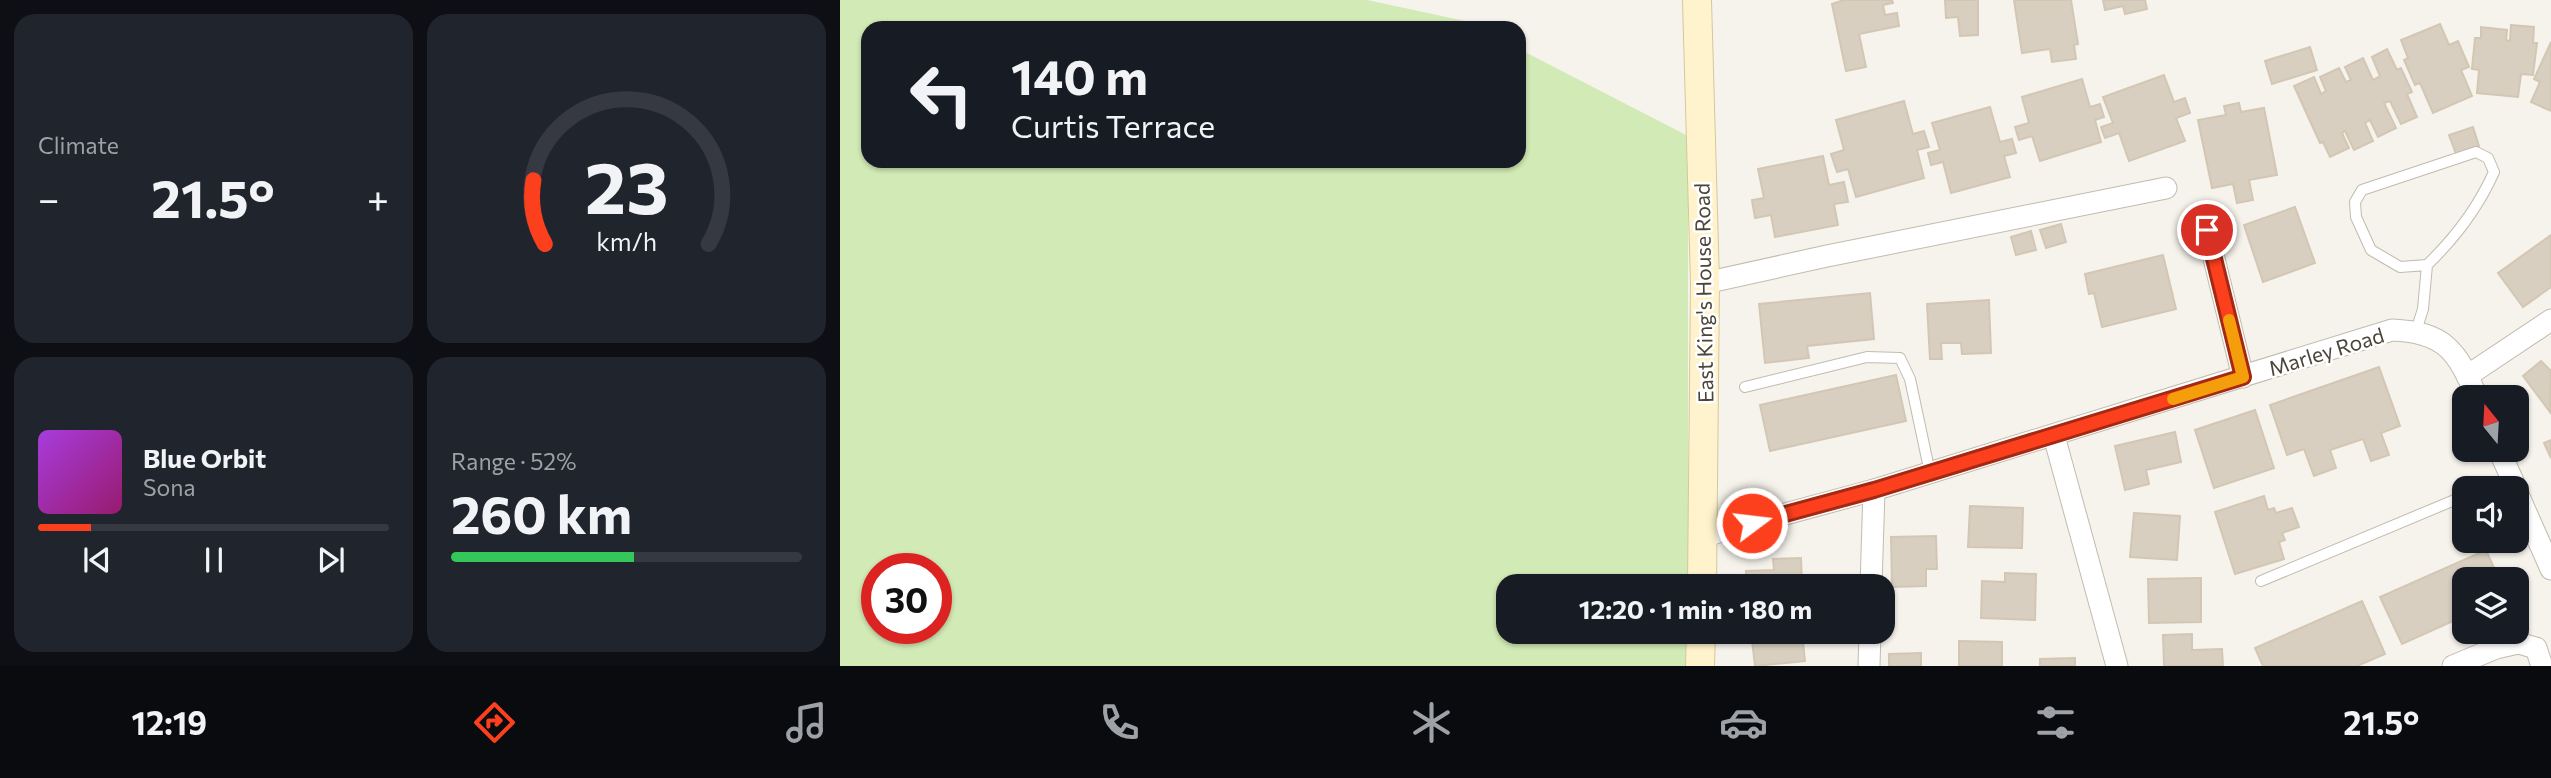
<!DOCTYPE html>
<html lang="en">
<head>
<meta charset="utf-8">
<style>
	:root { --surface:#171b24; --page:#20242c; --text:#f1f3f6; --muted:#9ea1a6; --line:#363941; --accent:#fc3f1d }
	body { margin:0; font-family:Commissioner,sans-serif; background:var(--page); color:var(--text); height:100vh; display:flex; flex-direction:column; font-size:26px; white-space:nowrap }
	* { box-sizing:border-box; margin:0 }
	p { font-size:23px; color:var(--muted) }
	.icon { flex:none; width:38px; height:38px; fill:none; stroke:currentColor; stroke-width:2; stroke-linecap:round; stroke-linejoin:round }
	.map { position:relative; flex:1; overflow:hidden }
	.details { display:flex; flex-direction:column; gap:14px; padding:14px; background:#0d0f14; width:840px }
	.details>* { flex:none }
	.guide { position:absolute; left:21px; top:21px; width:665px; height:147px; border-radius:21px; box-shadow:0 2px 5px #0004; background:#171b24; color:var(--text); overflow:hidden }
	.needle { width:46px; rotate:342deg }
	.tools { position:absolute; left:1612px; top:385px; display:grid; gap:14px }
	.tools a { display:grid; place-items:center; width:77px; height:77px; border-radius:14px; background:var(--surface); box-shadow:0 2px 5px #0004; font-size:35px }
	.speed { position:absolute; left:21px; top:553px; display:flex; gap:14px; font-size:35px; font-weight:700; text-align:center }
	.speed>* { display:grid; place-content:center; width:91px; height:91px; border-radius:50%; background:var(--surface); box-shadow:0 2px 5px #0004; line-height:1 }
	.speed .limit { border:10px solid #d22; background:#fff; color:#111 }
	.pin { position:absolute; display:grid; place-items:center; width:60px; height:60px; color:#fff; margin:-30px; border:4px solid #fff; border-radius:50%; box-shadow:0 2px 7px #0007 }
	.me { position:absolute; width:77px; margin:-38px; rotate:75deg; stroke-linejoin:round; filter:drop-shadow(0 0 5px #0008) }
	.turn { display:flex; align-items:center; gap:24px; height:147px; padding:0 35px; font-size:32px }
	.turn .icon { width:91px; height:91px; stroke-width:2.5 }
	.turn b { display:block; font-size:49px; line-height:60px }
	.big { font-size:52px; font-weight:700; line-height:1.1 }
	.details .tile { flex:1; display:flex; flex-direction:column; justify-content:center; gap:10px; min-width:0; padding:0 24px; border-radius:21px; background:var(--page) }
	.details .dial { align-items:center; gap:0 }
	.dial svg { height:182px; overflow:visible; fill:none; stroke:var(--line); stroke-width:7; stroke-linecap:round; text-anchor:middle }
	.dial text { fill:var(--text); stroke:none }
	.song { display:flex; align-items:center; gap:21px }
	.cover { width:84px; height:84px; border-radius:10px; background:linear-gradient(135deg,hsl(280 70% 55%),hsl(320 70% 35%)) }
	.played { height:7px; border-radius:4px; background:linear-gradient(90deg,var(--accent) 15%,var(--line) 15%) }
	.keys { display:flex; justify-content:space-around; direction:ltr }
	.heat { display:flex; justify-content:space-between; align-items:center; font-size:38px; direction:ltr }
	.charge { height:10px; border-radius:5px; background:linear-gradient(90deg,#34c759 52%,var(--line) 0) }
	.details .tiles { flex:1; display:grid; gap:14px; grid-template-columns:repeat(2,1fr) }
	.trip { position:absolute; left:656px; top:574px; width:399px; height:70px; border-radius:21px; background:var(--surface); box-shadow:0 2px 5px #0004; font-weight:700; line-height:70px; text-align:center }
	.tabs { display:flex; height:112px; justify-content:space-around; align-items:center; background:#090b0e; color:var(--muted) }
	.tabs .icon { width:49px; height:49px }
	.tabs .current { color:var(--accent) }
	.tabs b { font-size:32px; color:var(--text) }
	main { display:flex; flex:1; min-height:0 }
	.map>svg:first-child { display:block }
</style>
</head>
<body>
<main>
<section class="details">
<div class="tiles">
<div class="tile"><p>Climate</p>
<div class="heat"><a>−</a><b class="big">21.5°</b><a>+</a></div>
</div>
<div class="tile dial"><svg viewBox="0 0 100 80">
<path d="M14 69A42 42 0 1 1 86 69"/>
<path d="M14 69A42 42 0 0 1 9 41" stroke="#fc3f1d"/>
<text x="50" y="56" font-size="32" font-weight="700">23</text>
<text x="50" y="72" font-size="11">km/h</text>
</svg></div>
<div class="tile">
<div class="song"><i class="cover"></i><div><b>Blue Orbit</b><p>Sona</p></div></div>
<div class="played"></div>
<div class="keys"><svg class="icon" aria-label="previous" viewBox="0 0 24 24"><path d="M18 5L8 12l10 7zM5 5v14"/></svg><svg class="icon" aria-label="pause" viewBox="0 0 24 24"><path d="M8 5v14M16 5v14"/></svg><svg class="icon" aria-label="next" viewBox="0 0 24 24"><path d="M6 5l10 7-10 7zM19 5v14"/></svg></div>
</div>
<div class="tile"><p>Range · 52%</p><b class="big">260 km</b><div class="charge"></div></div>
</div>
</section>
<div class="map">
<svg width="1711" height="666" viewBox="0 0 1711 666">
	<rect width="100%" height="100%" fill="#f6f3ec"/>
	<path fill="#d2eab5" fill-rule="evenodd" d="M0 0H527L625 21 638 28H28V161H679V49L848 136V586H668V632H848V666H0ZM37 569H96V628H37Z"/>
	<g fill="#d8cfc1" stroke="#d3c7b4" stroke-width="2">
		<polygon points="1004,0 1052,0 1053,3 1043,5 1045,15 1057,13 1059,26 1019,34 1026,67 1006,71 992,4"/>
		<polygon points="1105,0 1138,0 1138,35 1120,36 1118,17 1106,18"/>
		<polygon points="1174,0 1231,0 1238,44 1234,45 1236,59 1212,62 1210,49 1182,53"/>
		<polygon points="1263,0 1305,0 1307,9 1285,14 1283,6 1265,10"/>
		<polygon points="1600,24 1609,45 1618,41 1629,67 1621,70 1632,96 1593,113 1580,83 1575,85 1564,60 1568,58 1561,40"/>
		<polygon points="1671,25 1694,27 1693,43 1697,43 1693,75 1681,74 1678,97 1637,93 1639,70 1632,69 1635,38 1641,38 1641,27 1667,30 1666,40 1670,41"/>
		<polygon points="1711,42 1711,111 1691,102 1700,82 1694,79"/>
		<polygon points="1470,47 1477,70 1432,84 1425,61"/>
		<polygon points="1547,49 1557,70 1561,68 1572,92 1567,94 1577,117 1561,124 1550,101 1544,103 1556,128 1538,137 1530,120 1525,123 1533,141 1514,150 1505,131 1502,133 1509,148 1490,157 1483,142 1480,143 1454,86 1474,77 1481,94 1486,91 1480,77 1499,68 1506,82 1511,80 1505,67 1523,58 1533,80 1540,76 1532,57"/>
		<polygon points="1324,75 1334,102 1345,98 1350,113 1336,118 1345,141 1289,161 1279,133 1265,138 1261,127 1273,123 1263,97"/>
		<polygon points="1242,79 1250,107 1260,104 1264,117 1255,120 1261,142 1200,161 1192,136 1179,140 1175,127 1189,123 1182,97"/>
		<polygon points="1064,101 1073,134 1084,131 1089,147 1077,150 1084,178 1016,197 1008,169 997,172 991,154 1004,150 996,120"/>
		<polygon points="1399,103 1401,112 1424,108 1437,175 1409,180 1413,200 1397,203 1393,184 1372,188 1358,120 1386,115 1384,106"/>
		<polygon points="1150,107 1160,142 1172,139 1176,153 1164,156 1170,177 1111,193 1103,162 1091,165 1088,153 1100,150 1092,123"/>
		<polygon points="1633,127 1639,146 1616,154 1609,135"/>
		<polygon points="983,156 989,185 1004,182 1008,202 994,204 998,225 935,237 931,215 915,218 912,200 924,198 918,169"/>
		<polygon points="1455,207 1475,263 1423,282 1404,225"/>
		<polygon points="1221,224 1226,242 1206,248 1200,230"/>
		<polygon points="1191,231 1196,250 1176,255 1171,237"/>
		<polygon points="1711,235 1711,287 1683,307 1658,273"/>
		<polygon points="1323,255 1336,309 1262,327 1254,293 1249,294 1245,274"/>
		<polygon points="1030,293 1034,339 967,346 969,358 925,363 919,304"/>
		<polygon points="1149,300 1151,353 1122,354 1121,343 1101,343 1102,359 1090,359 1087,304"/>
		<polygon points="1701,361 1711,371 1710,412 1683,376"/>
		<polygon points="1539,367 1560,426 1541,433 1549,455 1531,461 1523,439 1490,450 1496,468 1474,476 1464,449 1447,455 1430,405"/>
		<polygon points="1056,375 1066,421 930,451 920,405"/>
		<polygon points="1415,410 1434,468 1374,488 1355,430"/>
		<polygon points="1335,432 1341,462 1306,470 1309,484 1285,490 1275,446"/>
		<polygon points="1711,440 1711,458 1704,443"/>
		<polygon points="1424,496 1428,510 1434,508 1436,513 1452,508 1459,527 1442,533 1445,540 1439,542 1444,559 1395,574 1375,512"/>
		<polygon points="1130,506 1183,508 1182,548 1128,547"/>
		<polygon points="1294,513 1340,516 1337,560 1290,557"/>
		<polygon points="1096,536 1097,569 1086,569 1086,586 1052,587 1051,537"/>
		<polygon points="1646,550 1659,579 1624,579 1624,616 1562,644 1540,597"/>
		<polygon points="961,558 962,586 906,586 906,571 934,570 933,559"/>
		<polygon points="1165,573 1196,574 1195,620 1141,618 1142,581 1165,582"/>
		<polygon points="1361,578 1361,622 1309,623 1308,579"/>
		<polygon points="1522,601 1545,654 1517,666 1423,666 1415,648"/>
		<polygon points="911,632 962,632 965,661 915,666"/>
		<polygon points="1352,634 1352,650 1382,649 1383,666 1324,666 1323,635"/>
		<polygon points="1119,641 1162,642 1162,666 1119,666"/>
		<polygon points="1081,653 1081,666 1049,666 1049,654"/>
		<polygon points="1235,658 1235,666 1200,666 1200,659"/>
	</g>
	<g fill="none" stroke-linecap="round" stroke-linejoin="round">
		<g stroke="#c2bbae" stroke-width="12">
			<g id="lane">
				<path d="M1576 331 1583 309 1587 265C1616 237 1638 208 1654 172L1648 158 1636 152 1522 190 1515 202 1516 217 1531 250 1560 267 1587 265"/>
				<polyline points="905,387 1027,357 1060,358 1070,379 1090,473"/>
				<polyline points="1644,488 1671,477"/>
				<polyline points="1421,581 1624,496"/>
			</g>
		</g>
		<g stroke="#c2bbae" stroke-width="23">
			<g id="street">
				<polyline points="1367,230 1403,377"/>
				<polyline points="865,283 987,256 1326,188"/>
				<polyline points="1627,376 1711,320"/>
				<polyline points="1214,436 1277,666"/>
				<polyline points="1659,450 1676,488"/>
				<polyline points="1676,490 1711,569"/>
				<path d="M864 536 1034 490 1552 330C1605 332 1617 351 1637 397"/>
				<polyline points="1031,586 1034,490"/>
				<polyline points="1029,666 1030,632"/>
				<polyline points="1613,666 1656,648 1678,643 1696,648 1702,666"/>
			</g>
		</g>
		<g stroke="#d6c79b" stroke-width="30">
			<g id="secondary">
				<polyline points="857,0 865,283 862,586"/>
				<polyline points="860,666 861,632"/>
			</g>
		</g>
		<use href="#lane" stroke="#fff" stroke-width="10"/>
		<use href="#street" stroke="#fff" stroke-width="21"/>
		<use href="#secondary" stroke="#fff3cd" stroke-width="28"/>
	</g>
	<g fill="none" stroke-linecap="round" stroke-linejoin="round">
		<g stroke="#a42913" stroke-width="18">
			<polyline id="route" points="912,523 1034,490 1403,377 1367,230"/>
		</g>
		<use href="#route" stroke="#fc3f1d" stroke-width="12"/>
		<polyline stroke="#f59e0b" stroke-width="12" points="1333,399 1403,377 1389,320"/>
	</g>
	<g text-anchor="middle" dominant-baseline="central" stroke-width="5" stroke-linejoin="round" paint-order="stroke">
		<g font-size="21" fill="#4b4439" stroke="#fff">
			<text transform="translate(863 293) rotate(-91)">East King's House Road</text>
			<text transform="translate(1486 351) rotate(-17)">Marley Road</text>
		</g>
	</g>
</svg>
<div class="tools">
<a><svg class="needle" viewBox="-14 -14 28 28"><path d="M0-13l5 13h-10z" fill="#e53935"/><path d="M0 13l5-13h-10z" fill="#9ea1a6"/></svg></a>
<a><svg class="icon" aria-label="sound" viewBox="0 0 24 24"><path d="M4 9h4l5-4v14l-5-4H4zM17 9q2 3 0 6"/></svg></a>
<a><svg class="icon" aria-label="layers" viewBox="0 0 24 24"><path d="M12 4l9 5-9 5-9-5zM3 14l9 5 9-5"/></svg></a>
</div>
<div class="speed"><div class="limit">30</div></div>
<div class="pin" style="left:1367px;top:230px;background:#d93025"><svg class="icon" aria-label="arrive" viewBox="0 0 24 24"><path d="M6 21V4h12l-3 4 3 4H6"/></svg></div>
<svg class="me" style="left:912px;top:523px" viewBox="-20 -20 40 40"><circle r="17" fill="#fc3f1d" stroke="#fff" stroke-width="3"/><path d="M0-11L8 9 0 5-8 9z" fill="#fff"/></svg>
<div class="trip">12:20 · 1 min · 180 m</div>
<div class="guide">
<div class="turn"><svg class="icon" aria-label="left" viewBox="0 0 24 24"><path d="M17 20v-9H6M10 6l-5 5 5 5"/></svg><div><b>140 m</b>Curtis Terrace</div></div>
</div>
</div>
</main>
<nav class="tabs">
<b>12:19</b>
<svg class="icon current" aria-label="directions" viewBox="0 0 24 24"><path d="M12 3l9 9-9 9-9-9zM9 14v-3h6M13 9l2 2-2 2"/></svg>
<svg class="icon" aria-label="music" viewBox="0 0 24 24"><path d="M9 18V5l10-2v13"/><circle cx="6" cy="18" r="3"/><circle cx="16" cy="16" r="3"/></svg>
<svg class="icon" aria-label="phone" viewBox="0 0 24 24"><path d="M5 4h4l2 5-3 2q2 4 5 5l2-3 5 2v4C11 20 4 13 5 4z"/></svg>
<svg class="icon" aria-label="climate" viewBox="0 0 24 24"><path d="M12 3v18M4 7l16 10M4 17L20 7"/></svg>
<svg class="icon" aria-label="car" viewBox="0 0 24 24"><path d="M5 17H2v-5l4-1 3-4h7l3 4 3 1v5h-3M9 17h6M6 11h13"/><circle cx="7" cy="17" r="2"/><circle cx="17" cy="17" r="2"/></svg>
<svg class="icon" aria-label="filters" viewBox="0 0 24 24"><path d="M4 7h16M4 17h16"/><circle cx="9" cy="7" r="2"/><circle cx="15" cy="17" r="2"/></svg>
<b>21.5°</b>
</nav>
</body>
</html>
